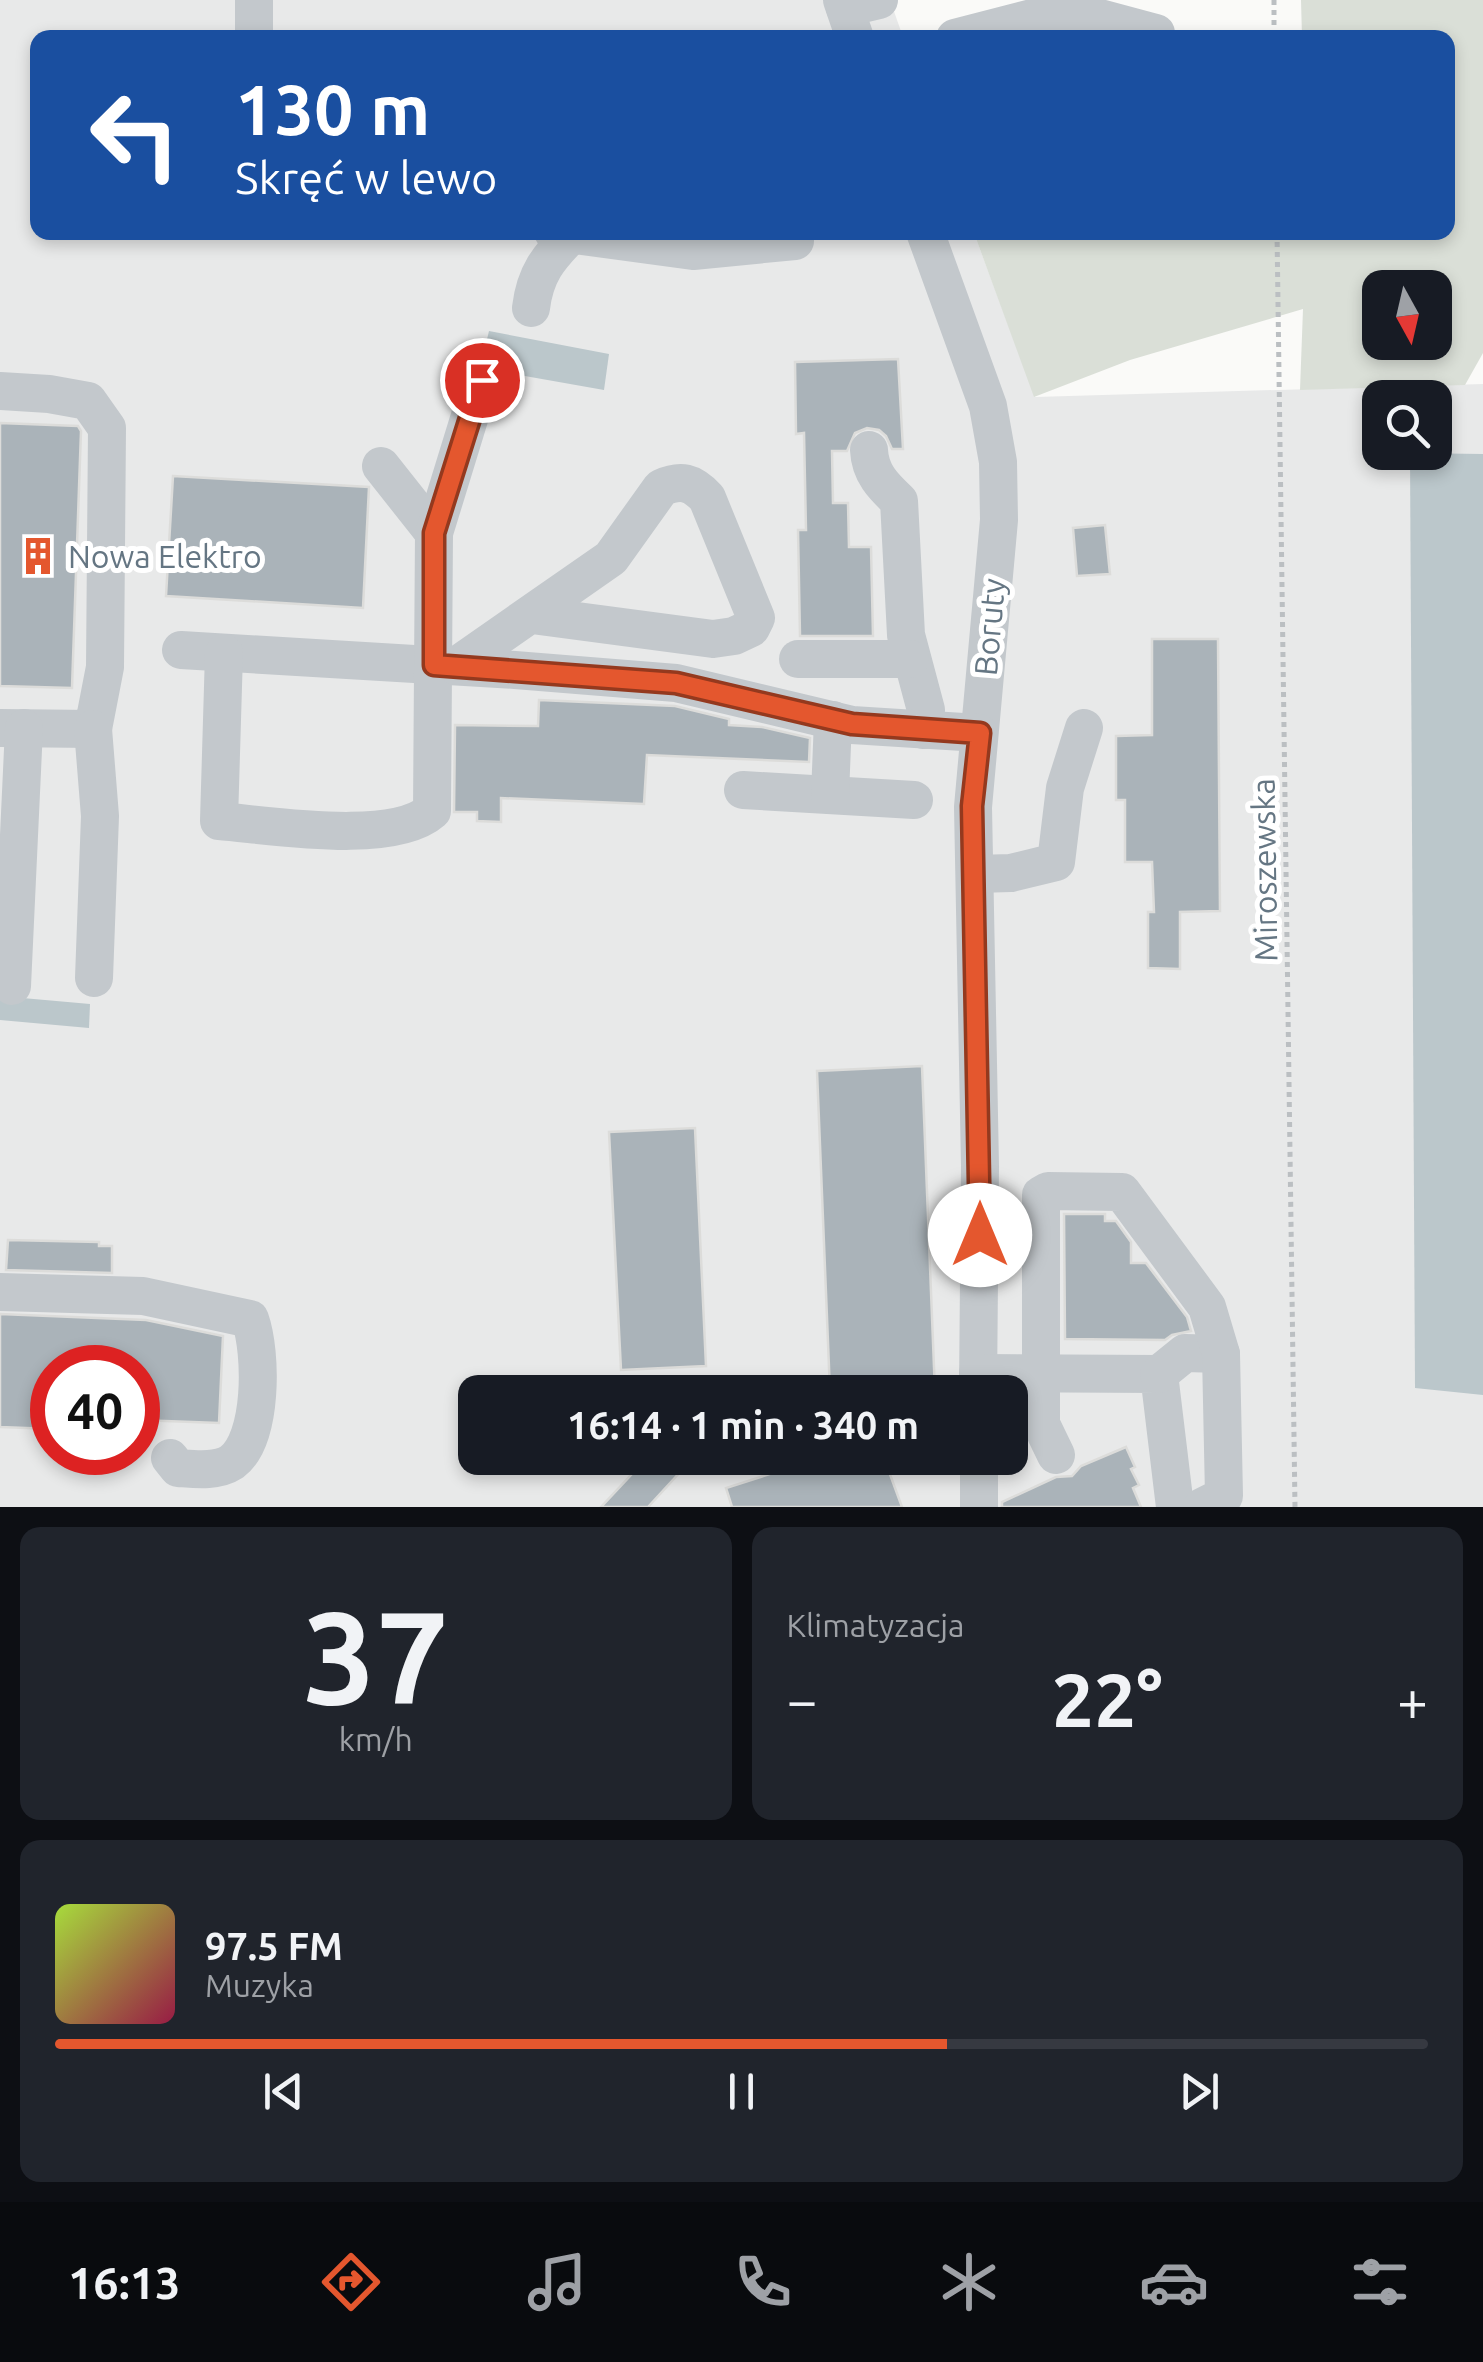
<!DOCTYPE html>
<html lang="pl">
<head>
<meta charset="utf-8">
<style>
	:root { --surface:#171b24; --page:#20242c; --text:#f1f3f6; --muted:#9ea1a6; --line:#363941; --accent:#e4572e }
	body { margin:0; font-family:Ubuntu,sans-serif; background:var(--page); color:var(--text); height:100vh; display:flex; flex-direction:column; font-size:38px; white-space:nowrap }
	* { box-sizing:border-box; margin:0 }
	p { font-size:32px; color:var(--muted) }
	.icon { flex:none; width:55px; height:55px; fill:none; stroke:currentColor; stroke-width:2; stroke-linecap:round; stroke-linejoin:round }
	.map { position:relative; height:1507px; overflow:hidden }
	.drawer { display:flex; flex-direction:column; gap:20px; padding:20px; background:#0d0f14; flex:1 }
	.drawer>* { flex:none }
	.top-card { position:absolute; left:30px; top:30px; width:1425px; height:210px; border-radius:20px; box-shadow:0 5px 15px #0003; background:#1a4fa0; color:#fff; overflow:hidden }
	.needle { width:65px; rotate:172deg }
	.buttons { position:absolute; left:1362px; top:270px; display:grid; gap:20px }
	.buttons a { display:grid; place-items:center; width:90px; height:90px; border-radius:20px; background:var(--surface); box-shadow:0 5px 15px #0003; font-size:50px }
	.speed { position:absolute; left:30px; top:1345px; display:flex; gap:20px; font-size:50px; font-weight:700; text-align:center }
	.speed>* { display:grid; place-content:center; width:130px; height:130px; border-radius:50%; background:var(--surface); box-shadow:0 5px 15px #0003; line-height:1 }
	.speed .limit { border:15px solid #d22; background:#fff; color:#111 }
	.pin { position:absolute; display:grid; place-items:center; width:85px; height:85px; color:#fff; margin:-42px; border:5px solid #fff; border-radius:50%; box-shadow:0 2px 10px #0007 }
	.me { position:absolute; width:110px; margin:-55px; rotate:0deg; stroke-linejoin:round; filter:drop-shadow(0 0 8px #0008) }
	.turn { display:flex; align-items:center; gap:35px; height:210px; padding:0 40px; font-size:45px }
	.turn .icon { width:130px; height:130px; stroke-width:2.5 }
	.turn b { display:block; font-size:70px; line-height:85px }
	.big { font-size:75px; font-weight:700; line-height:1.1 }
	.drawer .widget { flex:1; display:flex; flex-direction:column; justify-content:center; gap:15px; min-width:0; padding:0 35px; border-radius:20px; background:var(--page) }
	.drawer .dial { align-items:center; gap:0 }
	.dial b { font-size:130px; line-height:1 }
	.song { display:flex; align-items:center; gap:30px }
	.cover { width:120px; height:120px; border-radius:15px; background:linear-gradient(135deg,hsl(80 70% 55%),hsl(340 70% 35%)) }
	.played { height:10px; border-radius:5px; background:linear-gradient(90deg,var(--accent) 65%,var(--line) 65%) }
	.keys { display:flex; justify-content:space-around; direction:ltr }
	.heat { display:flex; justify-content:space-between; align-items:center; font-size:55px; direction:ltr }
	.drawer .tiles { flex:1; display:grid; gap:20px; grid-template-columns:1fr 1fr }
	.widget:last-child { grid-column:span 2 }
	.trip { position:absolute; left:458px; top:1375px; width:570px; height:100px; border-radius:20px; background:var(--surface); box-shadow:0 5px 15px #0003; font-weight:700; line-height:100px; text-align:center }
	.tab-bar { display:flex; height:160px; justify-content:space-around; align-items:center; background:#090b0e; color:var(--muted) }
	.tab-bar .icon { width:70px; height:70px }
	.tab-bar .current { color:var(--accent) }
	.tab-bar b { font-size:45px; color:var(--text) }
	.map>svg:first-child { display:block }
</style>
</head>
<body>
<div class="map">
<svg width="1483" height="1507" viewBox="0 0 1483 1507">
	<rect width="100%" height="100%" fill="#fafaf8"/>
	<path fill="#e8e9e9" fill-rule="evenodd" d="M0 0H890L903 37 38 38V232L974 233 1035 397 1483 384V1507H0ZM1380 398H1435V452H1380ZM52 1368H138V1452H52ZM475 1392H1010V1458H475Z"/>
	<path fill="#dadfd7" fill-rule="evenodd" d="M1301 0H1483V353L1465 385 1300 390 1303 309 1130 360 1034 397 974 233 1448 232V38L1302 37ZM1380 288H1435V342H1380Z"/>
	<g fill="#bbc7cb">
		<polygon points="489,331 609,354 604,390 480,368"/>
		<polygon points="1410,453 1483,454 1483,1395 1415,1388"/>
		<polygon points="0,996 90,1004 89,1028 0,1020"/>
	</g>
	<g fill="#aab3b9" stroke="#dcdcda" stroke-width="2.5">
		<polygon points="898,359 903,449 892,449 886,436 879,430 867,428 855,433 847,451 832,451 833,503 848,503 849,547 871,547 873,636 800,636 798,530 806,530 804,433 796,434 795,362"/>
		<polygon points="0,423 78,426 81,431 72,688 0,686"/>
		<polygon points="173,476 369,487 363,608 166,596"/>
		<polygon points="1105,525 1110,574 1077,576 1073,528"/>
		<polygon points="1152,639 1218,639 1220,911 1180,912 1180,969 1148,968 1148,912 1154,912 1152,862 1125,862 1125,800 1116,800 1116,736 1152,735"/>
		<polygon points="539,700 675,706 729,719 729,725 762,727 810,738 809,762 647,755 644,804 501,798 501,822 477,821 477,812 454,812 455,725 538,726"/>
		<polygon points="922,1066 935,1392 830,1392 817,1071"/>
		<polygon points="695,1128 706,1366 621,1370 609,1132"/>
		<polygon points="1064,1214 1105,1214 1105,1221 1116,1221 1131,1242 1131,1263 1146,1263 1187,1317 1191,1331 1172,1335 1165,1340 1065,1339"/>
		<polygon points="8,1240 99,1242 99,1246 112,1246 112,1273 6,1270"/>
		<polygon points="0,1314 146,1320 223,1336 219,1423 138,1420 138,1368 52,1368 52,1429 0,1427"/>
		<polygon points="1126,1447 1135,1467 1131,1469 1139,1485 1133,1488 1141,1507 1002,1507 1002,1502 1056,1477 1072,1476 1081,1466"/>
		<polygon points="647,1458 693,1458 648,1507 601,1507"/>
		<polygon points="820,1458 884,1458 902,1507 732,1507 726,1488"/>
	</g>
	<g fill="none" stroke-linecap="round" stroke-linejoin="round">
		<g stroke="#bbbfc2" stroke-width="5" stroke-dasharray="5 5" stroke-linecap="butt">
			<polyline points="1274,0 1274,38"/>
			<polyline points="1277,232 1295,1507"/>
		</g>
		<g stroke="#c3c8cc" stroke-width="38">
			<polyline points="254,0 254,38"/>
			<polyline points="842,0 855,38"/>
			<polyline points="845,8 879,0"/>
			<polyline points="955,38 1032,18 1081,13 1156,33"/>
			<polyline points="553,232 693,251 795,241"/>
			<polyline points="925,232 988,406 998,462 999,520 973,807 980,1166 978,1392"/>
			<path d="M531 308C535 274 548 258 572 234"/>
			<polyline points="0,391 49,394 88,401 107,428 105,667 93,729 0,728"/>
			<path d="M869 450C870 473 883 486 899 501L906 635 926 710 924 730"/>
			<polyline points="381,466 434,533"/>
			<polyline points="181,650 515,670 676,683 852,725 979,733"/>
			<path d="M224 653 219 821C270 825 392 846 432 811L434 533 481 380"/>
			<polyline points="798,659 910,659"/>
			<path d="M456 666 611 558 661 488C681 479 692 482 707 498L756 618 751 628 734 636 713 639 532 615"/>
			<polyline points="93,729 100,816 94,978"/>
			<polyline points="743,790 914,800"/>
			<polyline points="830,795 833,720"/>
			<polyline points="976,874 1011,873 1056,862 1065,788 1084,728"/>
			<polyline points="12,986 24,728"/>
			<path d="M0 1292 143 1296 250 1319C262 1353 263 1439 232 1462 217 1472 194 1469 178 1468L170 1458"/>
			<polyline points="978,1373 1159,1374 1175,1507"/>
			<polyline points="1159,1374 1185,1353 1221,1354"/>
			<polyline points="1056,1455 1041,1424 1041,1195 1048,1191 1122,1192 1207,1307 1221,1354 1224,1496 1202,1507"/>
			<polyline points="979,1458 979,1507"/>
		</g>
	</g>
	<g fill="none" stroke-linecap="round" stroke-linejoin="round">
		<g stroke="#94391e" stroke-width="25">
			<polyline id="route" points="482,380 434,533 434,665 676,683 852,724 980,733 972,806 980,1235"/>
		</g>
		<use href="#route" stroke="#e4572e" stroke-width="18"/>
	</g>
	<defs>
		<g id="building-bare" transform="scale(3)"><path d="M-4-6H4V6H1V3H-1V6H-4ZM-2.5-4.3h1.7v1.8h-1.7ZM.8-4.3h1.7v1.8H.8ZM-2.5-1h1.7V.8h-1.7ZM.8-1h1.7V.8H.8Z" fill="#e4572e" stroke="#fff" stroke-width="2.5" paint-order="stroke"/></g>
	</defs>
	<g fill-rule="evenodd">
		<use href="#building-bare" x="38" y="556"/>
	</g>
	<g text-anchor="middle" dominant-baseline="central" stroke-width="10" stroke-linejoin="round" paint-order="stroke">
		<g font-size="32" fill="#657683" stroke="#fff" text-anchor="start">
			<text x="68" y="556">Nowa Elektro</text>
		</g>
		<g font-size="32" fill="#657683" stroke="#fff">
			<text transform="translate(989 627) rotate(-85)">Boruty</text>
			<text transform="translate(1264 870) rotate(-91)">Miroszewska</text>
		</g>
	</g>
</svg>
<div class="buttons">
<a><svg class="needle" viewBox="-14 -14 28 28"><path d="M0-13l5 13h-10z" fill="#e53935"/><path d="M0 13l5-13h-10z" fill="#9ea1a6"/></svg></a>
<a><svg class="icon" aria-label="search" viewBox="0 0 24 24"><circle cx="10" cy="10" r="6"/><path d="M15 15l6 6"/></svg></a>
</div>
<div class="speed"><div class="limit">40</div></div>
<div class="pin" style="left:482px;top:380px;background:#d93025"><svg class="icon" aria-label="arrive" viewBox="0 0 24 24"><path d="M6 21V4h12l-3 4 3 4H6"/></svg></div>
<svg class="me" style="left:980px;top:1235px" viewBox="-20 -20 40 40"><circle r="19" fill="#fff"/><path d="M0-13L10 11 0 6-10 11z" fill="#e4572e"/></svg>
<div class="trip">16:14 · 1 min · 340 m</div>
<div class="top-card">
<div class="turn"><svg class="icon" aria-label="left" viewBox="0 0 24 24"><path d="M17 20v-9H6M10 6l-5 5 5 5"/></svg><div><b>130 m</b>Skręć w lewo</div></div>
</div>
</div>
<section class="drawer">
<div class="tiles">
<div class="widget dial"><b>37</b><p>km/h</p></div>
<div class="widget"><p>Klimatyzacja</p>
<div class="heat"><a>−</a><b class="big">22°</b><a>+</a></div>
</div>
<div class="widget">
<div class="song"><i class="cover"></i><div><b>97.5 FM</b><p>Muzyka</p></div></div>
<div class="played"></div>
<div class="keys"><svg class="icon" aria-label="previous" viewBox="0 0 24 24"><path d="M18 5L8 12l10 7zM5 5v14"/></svg><svg class="icon" aria-label="pause" viewBox="0 0 24 24"><path d="M8 5v14M16 5v14"/></svg><svg class="icon" aria-label="next" viewBox="0 0 24 24"><path d="M6 5l10 7-10 7zM19 5v14"/></svg></div>
</div>
</div>
</section>
<nav class="tab-bar">
<b>16:13</b>
<svg class="icon current" aria-label="directions" viewBox="0 0 24 24"><path d="M12 3l9 9-9 9-9-9zM9 14v-3h6M13 9l2 2-2 2"/></svg>
<svg class="icon" aria-label="music" viewBox="0 0 24 24"><path d="M9 18V5l10-2v13"/><circle cx="6" cy="18" r="3"/><circle cx="16" cy="16" r="3"/></svg>
<svg class="icon" aria-label="phone" viewBox="0 0 24 24"><path d="M5 4h4l2 5-3 2q2 4 5 5l2-3 5 2v4C11 20 4 13 5 4z"/></svg>
<svg class="icon" aria-label="climate" viewBox="0 0 24 24"><path d="M12 3v18M4 7l16 10M4 17L20 7"/></svg>
<svg class="icon" aria-label="car" viewBox="0 0 24 24"><path d="M5 17H2v-5l4-1 3-4h7l3 4 3 1v5h-3M9 17h6M6 11h13"/><circle cx="7" cy="17" r="2"/><circle cx="17" cy="17" r="2"/></svg>
<svg class="icon" aria-label="filters" viewBox="0 0 24 24"><path d="M4 7h16M4 17h16"/><circle cx="9" cy="7" r="2"/><circle cx="15" cy="17" r="2"/></svg>
</nav>
</body>
</html>
